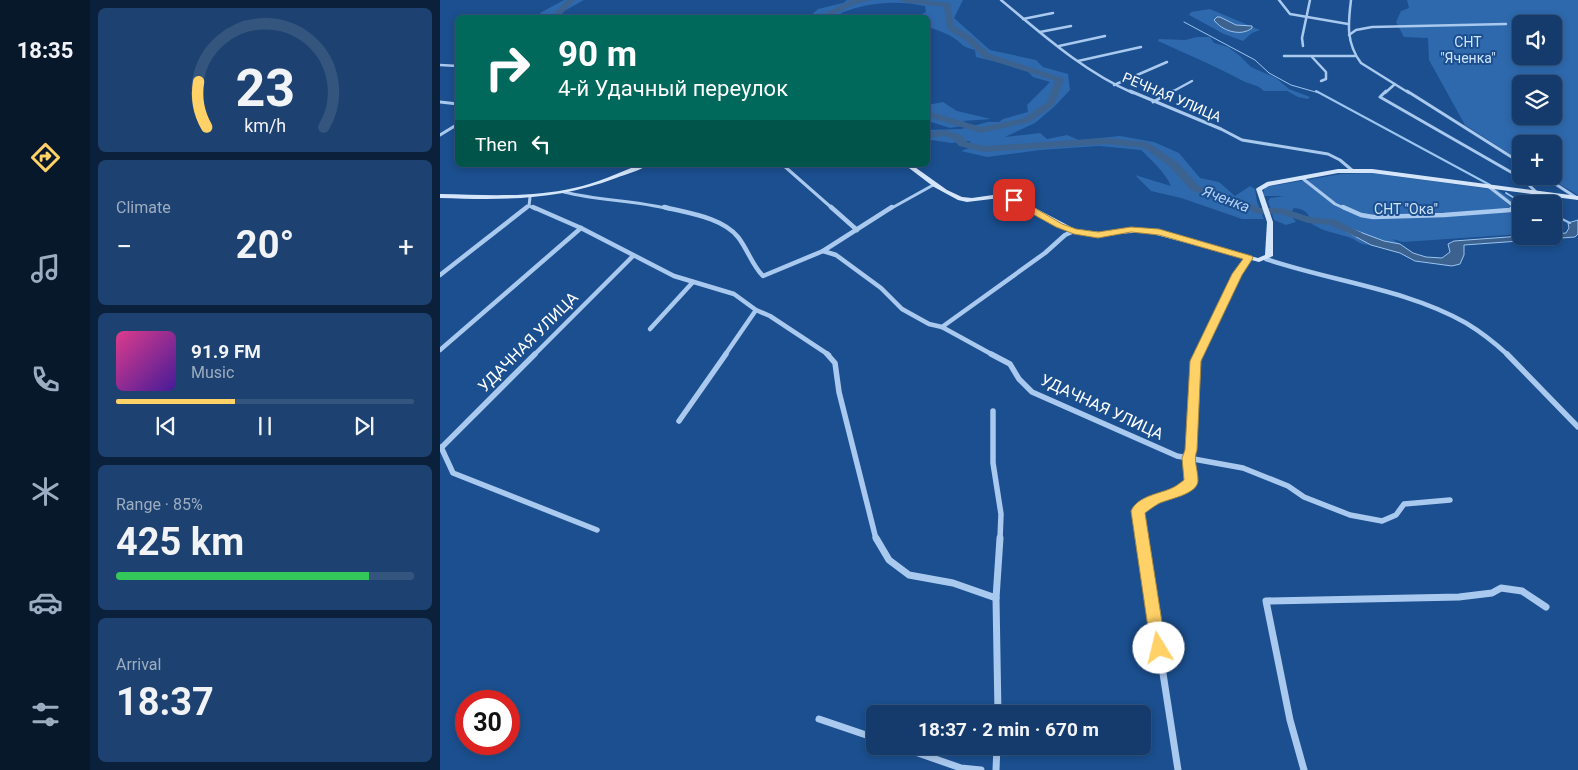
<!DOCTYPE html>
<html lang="en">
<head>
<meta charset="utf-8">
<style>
	:root { --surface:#143b6b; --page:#1d4271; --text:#f1f3f6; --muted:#9dadc1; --line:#33557e; --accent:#ffd166 }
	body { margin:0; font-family:Roboto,sans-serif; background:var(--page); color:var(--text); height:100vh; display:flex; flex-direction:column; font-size:19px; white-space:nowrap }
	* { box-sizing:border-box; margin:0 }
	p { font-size:16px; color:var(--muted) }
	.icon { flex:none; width:28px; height:28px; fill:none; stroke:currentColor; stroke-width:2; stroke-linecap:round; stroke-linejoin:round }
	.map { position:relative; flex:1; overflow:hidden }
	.panel { display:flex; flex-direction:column; gap:8px; padding:8px; background:#0b203b; width:350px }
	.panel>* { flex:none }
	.hud { position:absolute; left:15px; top:15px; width:475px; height:152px; border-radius:8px; box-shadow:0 2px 8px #0003,0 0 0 1px var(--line); background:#00695c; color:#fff; overflow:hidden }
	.controls { position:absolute; left:1072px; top:15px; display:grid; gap:10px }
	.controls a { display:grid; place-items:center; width:50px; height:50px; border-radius:8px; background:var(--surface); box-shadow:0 2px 8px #0003,0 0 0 1px var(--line); font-size:25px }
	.speed { position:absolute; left:15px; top:690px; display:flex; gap:10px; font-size:25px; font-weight:700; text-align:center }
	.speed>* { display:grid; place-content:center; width:65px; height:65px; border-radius:50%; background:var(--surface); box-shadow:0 2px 8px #0003,0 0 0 1px var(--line); line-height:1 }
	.speed .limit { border:8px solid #d22; background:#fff; color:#111 }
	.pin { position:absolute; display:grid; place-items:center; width:42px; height:42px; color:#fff; margin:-21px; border-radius:10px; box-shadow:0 2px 8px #0006 }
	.me { position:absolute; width:55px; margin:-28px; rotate:351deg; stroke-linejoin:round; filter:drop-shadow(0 0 4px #0008) }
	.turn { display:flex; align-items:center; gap:18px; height:105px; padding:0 20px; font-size:22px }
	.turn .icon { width:65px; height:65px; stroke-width:2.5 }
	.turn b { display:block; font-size:35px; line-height:42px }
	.then { display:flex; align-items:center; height:48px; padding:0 20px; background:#0003; gap:10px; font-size:19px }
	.big { font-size:38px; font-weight:700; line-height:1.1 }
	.panel .tile { flex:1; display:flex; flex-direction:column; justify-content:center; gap:8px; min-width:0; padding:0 18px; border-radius:8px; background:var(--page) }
	.panel .dial { align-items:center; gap:0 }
	.dial svg { height:130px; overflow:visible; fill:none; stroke:var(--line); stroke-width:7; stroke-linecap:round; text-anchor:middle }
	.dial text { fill:var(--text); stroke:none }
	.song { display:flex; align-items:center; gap:15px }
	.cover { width:60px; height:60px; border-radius:8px; background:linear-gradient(135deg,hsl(330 70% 55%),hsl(260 70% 35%)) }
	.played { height:5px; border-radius:2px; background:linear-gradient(90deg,var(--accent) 40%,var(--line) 40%) }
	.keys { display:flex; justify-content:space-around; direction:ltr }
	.heat { display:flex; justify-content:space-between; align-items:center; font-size:28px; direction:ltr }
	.charge { height:8px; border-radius:4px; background:linear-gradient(90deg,#34c759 85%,var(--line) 0) }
	.trip { position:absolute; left:426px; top:705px; width:285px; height:50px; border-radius:8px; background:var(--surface); box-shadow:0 2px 8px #0003,0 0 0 1px var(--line); font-weight:700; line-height:50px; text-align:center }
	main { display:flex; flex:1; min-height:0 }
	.dock { display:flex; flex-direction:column; width:90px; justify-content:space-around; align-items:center; background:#08182b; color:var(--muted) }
	.dock .icon { width:35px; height:35px }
	.dock .on { color:var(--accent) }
	.dock b { font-size:22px; color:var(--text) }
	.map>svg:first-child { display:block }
</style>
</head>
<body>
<main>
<nav class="dock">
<b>18:35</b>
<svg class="icon on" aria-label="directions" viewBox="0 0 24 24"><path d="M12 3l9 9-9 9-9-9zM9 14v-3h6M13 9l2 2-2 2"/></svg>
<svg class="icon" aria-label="music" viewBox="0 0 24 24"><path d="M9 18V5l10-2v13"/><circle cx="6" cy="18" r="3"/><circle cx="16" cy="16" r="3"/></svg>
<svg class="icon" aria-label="phone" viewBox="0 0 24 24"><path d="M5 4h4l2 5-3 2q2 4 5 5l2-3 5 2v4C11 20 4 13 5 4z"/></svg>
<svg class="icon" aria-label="climate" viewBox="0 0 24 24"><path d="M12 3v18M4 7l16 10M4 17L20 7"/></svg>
<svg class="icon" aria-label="car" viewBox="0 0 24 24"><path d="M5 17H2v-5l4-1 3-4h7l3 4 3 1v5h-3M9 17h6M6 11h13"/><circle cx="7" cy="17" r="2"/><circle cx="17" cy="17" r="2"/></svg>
<svg class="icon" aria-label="filters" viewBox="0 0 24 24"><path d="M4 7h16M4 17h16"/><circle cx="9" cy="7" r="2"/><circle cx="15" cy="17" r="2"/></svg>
</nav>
<section class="panel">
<div class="tile dial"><svg viewBox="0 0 100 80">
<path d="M14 69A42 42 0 1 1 86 69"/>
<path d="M14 69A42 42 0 0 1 9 41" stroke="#ffd166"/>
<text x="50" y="56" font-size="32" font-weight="700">23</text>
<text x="50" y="72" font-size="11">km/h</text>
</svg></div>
<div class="tile"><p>Climate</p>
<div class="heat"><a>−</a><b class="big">20°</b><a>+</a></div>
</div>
<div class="tile">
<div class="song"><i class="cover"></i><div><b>91.9 FM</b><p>Music</p></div></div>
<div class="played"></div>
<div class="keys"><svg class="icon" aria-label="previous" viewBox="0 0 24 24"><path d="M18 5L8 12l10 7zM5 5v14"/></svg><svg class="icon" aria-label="pause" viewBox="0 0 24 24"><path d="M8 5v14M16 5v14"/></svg><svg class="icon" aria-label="next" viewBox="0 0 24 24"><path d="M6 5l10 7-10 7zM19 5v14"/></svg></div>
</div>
<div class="tile"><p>Range · 85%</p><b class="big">425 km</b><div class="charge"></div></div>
<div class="tile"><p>Arrival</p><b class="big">18:37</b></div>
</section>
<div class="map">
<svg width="1138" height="770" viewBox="0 0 1138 770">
	<rect width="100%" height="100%" fill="#1b4f8f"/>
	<g fill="#2e69ad" fill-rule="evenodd">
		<polygon points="124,0 144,0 124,11 118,17 101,17 103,17 100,13"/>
		<path d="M407 0H523L514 18 550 50 596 60 603 67 628 74 630 90 615 106 595 123 565 137 600 133 607 139 627 135 639 140 680 136 714 142 739 153 760 178 779 182 795 196 810 186 815 189 817 202 824 219H802L741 198 711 191 695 175 731 186C725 172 711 160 701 150L659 146 600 150 547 157 521 151 534 146 529 141 511 143 492 140 488 143V130L521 129 548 122H559L563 119 588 112 587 105 610 82 593 77 585 69 536 57 535 50C520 46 524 45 514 38 506 33 497 30 488 27V18L475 17 486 12 485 6C457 0 428 2 401 13L402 17H369L378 9 403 3Z"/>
		<path d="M967 0H1138V195L1106 176H1114V144H1081V161L1025 125 989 60 988 38 964 37 956 22 961 11 969 8ZM1081 24H1114V56H1081ZM1081 84H1114V116H1081Z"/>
		<polygon points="770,9 820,30 812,33 803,41 784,34 749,15 751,12"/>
		<path d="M757 37H770L774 43 788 47 800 56 811 67 836 78 849 89 870 97 868 99 858 97 847 91H824C817 84 811 85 803 81 775 66 747 54 718 41L719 39 745 40Z"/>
		<polygon points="503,102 517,111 551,119 523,121 529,125 510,128 488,121 488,105"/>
		<path d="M931 173 1058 190 1081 206V234L963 242 952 239 960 244 944 241 894 225 931 245C918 245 918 240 908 237 893 232 887 233 872 224 869 213 865 209 854 208L850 214 856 222 846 225 834 220 828 201 830 198 844 196H822L825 187 901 174Z"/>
	</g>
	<g fill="#3c6290" stroke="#9cc4f0">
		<path d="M777 17H780L796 25 812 26V28C801 37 782 31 774 20Z"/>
		<polygon points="1138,220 1138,234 1135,237 1024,245 1024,255 1020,264 1012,266 975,261 960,253 931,245 892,224 904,226 944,241 960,244 973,253 986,257 1002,258 1010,252 1008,244 1014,241 1081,236 1114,236 1114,234 1126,233 1129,228 1128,223"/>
	</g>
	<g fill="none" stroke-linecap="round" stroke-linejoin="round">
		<polyline stroke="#9cc4f0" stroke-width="1" points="744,22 815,60 829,73 851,85 879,93"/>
		<g stroke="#9cc4f0" stroke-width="2">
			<polyline points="876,91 1050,185"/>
			<polyline points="1066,193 1084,204"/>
			<polyline points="1114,215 1130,223"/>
		</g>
		<g fill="#3c6290" fill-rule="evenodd">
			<polygon points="127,0 135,0 118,18 110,18"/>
			<polygon points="411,0 432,0 416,4 389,16 390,18 380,16"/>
			<polygon points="459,0 482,0 510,3 514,26 531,36 550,54 623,78 624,80 614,105 590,122 541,133 488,117 488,111 541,127 584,118 607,102 615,81 544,58 525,40 507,29 504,7 463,2"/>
			<polygon points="505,130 521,135 527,142 544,146 666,138 707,142 737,162 759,186 778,194 803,200 820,208 842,208 870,217 896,220 922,233 916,237 890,225 868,223 841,214 818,214 795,204 770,198 751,190 729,166 704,148 666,144 544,152 519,146 513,139 504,136 488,138 488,132"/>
		</g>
		<g stroke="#a9c9ee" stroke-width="2.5">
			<path d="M561 0C602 34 644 72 693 93"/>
			<polyline points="839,0 850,14 908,24"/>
			<path d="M911 0C908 24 906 43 921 63L969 93"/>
			<polyline points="583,19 613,13"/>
			<polyline points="600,32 631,26"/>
			<polyline points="909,35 916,30 932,27 1066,24"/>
			<polyline points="619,46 665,36"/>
			<polyline points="863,46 862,38 870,0"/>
			<polyline points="844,56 915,56"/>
			<polyline points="872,57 886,72 886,79 881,81"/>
			<polyline points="638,61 701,47"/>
			<polyline points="0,65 18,66"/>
			<polyline points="674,85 727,62"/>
			<polyline points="730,93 752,81"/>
			<polyline points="945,93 955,84"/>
		</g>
		<g stroke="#a9c9ee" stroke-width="3">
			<polyline points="690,91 781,129 802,140 888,154 900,160 913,171"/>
			<polyline points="946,91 940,97 1083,179 1096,192"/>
			<polyline points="967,91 1081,163"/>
			<polyline points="0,102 18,104"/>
			<polyline points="713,102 733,91"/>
			<polyline points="0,135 18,124"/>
			<polyline points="343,165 393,209"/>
			<polyline points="1103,176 1137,198"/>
			<polyline points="862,178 895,204 906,209"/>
			<polyline points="1048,186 1075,207 1072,209"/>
			<path d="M124 192C159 201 194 200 229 209"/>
			<polyline points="90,197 89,206 95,209"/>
			<polyline points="85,209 89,206"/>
			<polyline points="450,209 495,184"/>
		</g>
		<g stroke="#a9c9ee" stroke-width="4.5">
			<polyline points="93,207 141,228 234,276 294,294 316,310 330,316 389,355"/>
			<path d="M224 207C247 213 282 217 298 237 308 250 312 265 323 276L383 251 396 255 441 288 462 309 489 324 502 327 553 355"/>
			<polyline points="391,207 417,230"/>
			<polyline points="903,207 921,215 933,217 1004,215 1070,210 1074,207"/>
			<polyline points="383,251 452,207"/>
			<path d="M826 259C890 281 967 289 1026 323 1041 332 1055 343 1068 355"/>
			<polyline points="0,275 87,207"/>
			<polyline points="502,327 605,253 625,235 634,231"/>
			<polyline points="210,329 253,282"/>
			<polyline points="0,350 141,228"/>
			<polyline points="94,355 193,256"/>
			<polyline points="285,355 316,310"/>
			<polyline points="758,355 797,274 809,258"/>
		</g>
		<g stroke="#a9c9ee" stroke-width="5.5">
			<polyline points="387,354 395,363 399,392 436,539"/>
			<polyline points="551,354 570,364 579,379 592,392 737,456 803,468 848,486 864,497 910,515 942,521 956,515 964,504 1010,500"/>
			<polyline points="1067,354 1138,427"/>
			<polyline points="553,411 553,463 561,514 560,539"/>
			<polyline points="239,421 286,354"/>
			<polyline points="1,447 13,473 157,530"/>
			<polyline points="2,447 95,354"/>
			<polyline points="702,539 698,511 715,499 738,492 751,482 748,458 751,450 755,361 759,354"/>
		</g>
		<g stroke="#a9c9ee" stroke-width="7">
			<polyline points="436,538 449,560 469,575 513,583 556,598"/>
			<polyline points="702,538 738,770"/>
			<polyline points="558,714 556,598 560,538"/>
			<polyline points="379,719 435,738"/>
			<polyline points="458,746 521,768 541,770"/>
			<polyline points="556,770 557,746"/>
			<polyline points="864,770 850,720 826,601 1019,597 1052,593 1061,588 1082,591 1106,607"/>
		</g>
		<g fill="#d6e6fa" fill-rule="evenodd">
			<path d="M199 165H208C199 171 186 174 176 178 115 201 63 200 0 198V194C45 195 90 198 134 188 157 183 178 173 199 165Z"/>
			<polygon points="465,165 472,165 507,190 522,197 532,198 560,194 576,198 635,229 660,232 705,228 818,258 825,255 827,222 816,189 817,188 827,182 898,169 932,169 1138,196 1138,200 932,173 898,173 829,186 822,190 833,222 833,256 819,262 705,232 651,236 631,232 572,201 560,198 527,202 518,200 494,187"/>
		</g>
	</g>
	<path fill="#ffd166" stroke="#a68842" d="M571 198H578L622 224 636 229 658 232 691 227 719 229 812 256 813 258 802 275 761 361 757 450C753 461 758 469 758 481 757 495 727 499 718 504 713 507 709 510 705 513L726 648 724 653 719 655 713 653 711 648 691 511C698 495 721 494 734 487 738 485 741 482 744 480L742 458 745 450 750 361 792 274 803 259 719 235 691 232 658 238 634 234 616 227 571 202Z"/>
	<g text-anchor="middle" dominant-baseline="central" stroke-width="4" stroke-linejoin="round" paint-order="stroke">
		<g font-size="14" fill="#cfe3fa" stroke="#1b4f8f">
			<text x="1028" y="42">СНТ<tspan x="1028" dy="16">"Яченка"</tspan></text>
			<text x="966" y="209">СНТ "Ока"</text>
		</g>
		<g font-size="14" fill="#fff" stroke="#1b4f8f">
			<text transform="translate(732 97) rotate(23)">РЕЧНАЯ УЛИЦА</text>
		</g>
		<g font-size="15" font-style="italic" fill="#b5d3f5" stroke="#1b4f8f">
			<text transform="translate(786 199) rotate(21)">Яченка</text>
		</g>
		<g font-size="16" fill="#fff" stroke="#1b4f8f">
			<text transform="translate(88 342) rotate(-45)">УДАЧНАЯ УЛИЦА</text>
			<text transform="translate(662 407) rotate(25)">УДАЧНАЯ УЛИЦА</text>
		</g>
	</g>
</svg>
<div class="controls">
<a><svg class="icon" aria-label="sound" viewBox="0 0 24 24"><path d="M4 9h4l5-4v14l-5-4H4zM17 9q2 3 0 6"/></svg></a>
<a><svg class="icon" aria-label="layers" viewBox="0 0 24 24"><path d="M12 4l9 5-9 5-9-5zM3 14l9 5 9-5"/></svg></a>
<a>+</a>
<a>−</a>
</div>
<div class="speed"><div class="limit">30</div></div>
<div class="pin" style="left:574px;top:200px;background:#d93025"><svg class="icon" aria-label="arrive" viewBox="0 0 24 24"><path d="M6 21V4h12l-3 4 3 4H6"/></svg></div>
<svg class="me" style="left:719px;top:648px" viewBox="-20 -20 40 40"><circle r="19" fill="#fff"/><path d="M0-13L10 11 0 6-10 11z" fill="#ffd166"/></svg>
<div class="trip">18:37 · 2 min · 670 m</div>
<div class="hud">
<div class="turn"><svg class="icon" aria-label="right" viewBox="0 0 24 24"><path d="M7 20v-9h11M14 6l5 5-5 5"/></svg><div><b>90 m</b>4-й Удачный переулок</div></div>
<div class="then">Then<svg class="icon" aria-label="left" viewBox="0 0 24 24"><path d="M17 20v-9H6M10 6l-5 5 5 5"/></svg></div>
</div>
</div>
</main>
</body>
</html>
